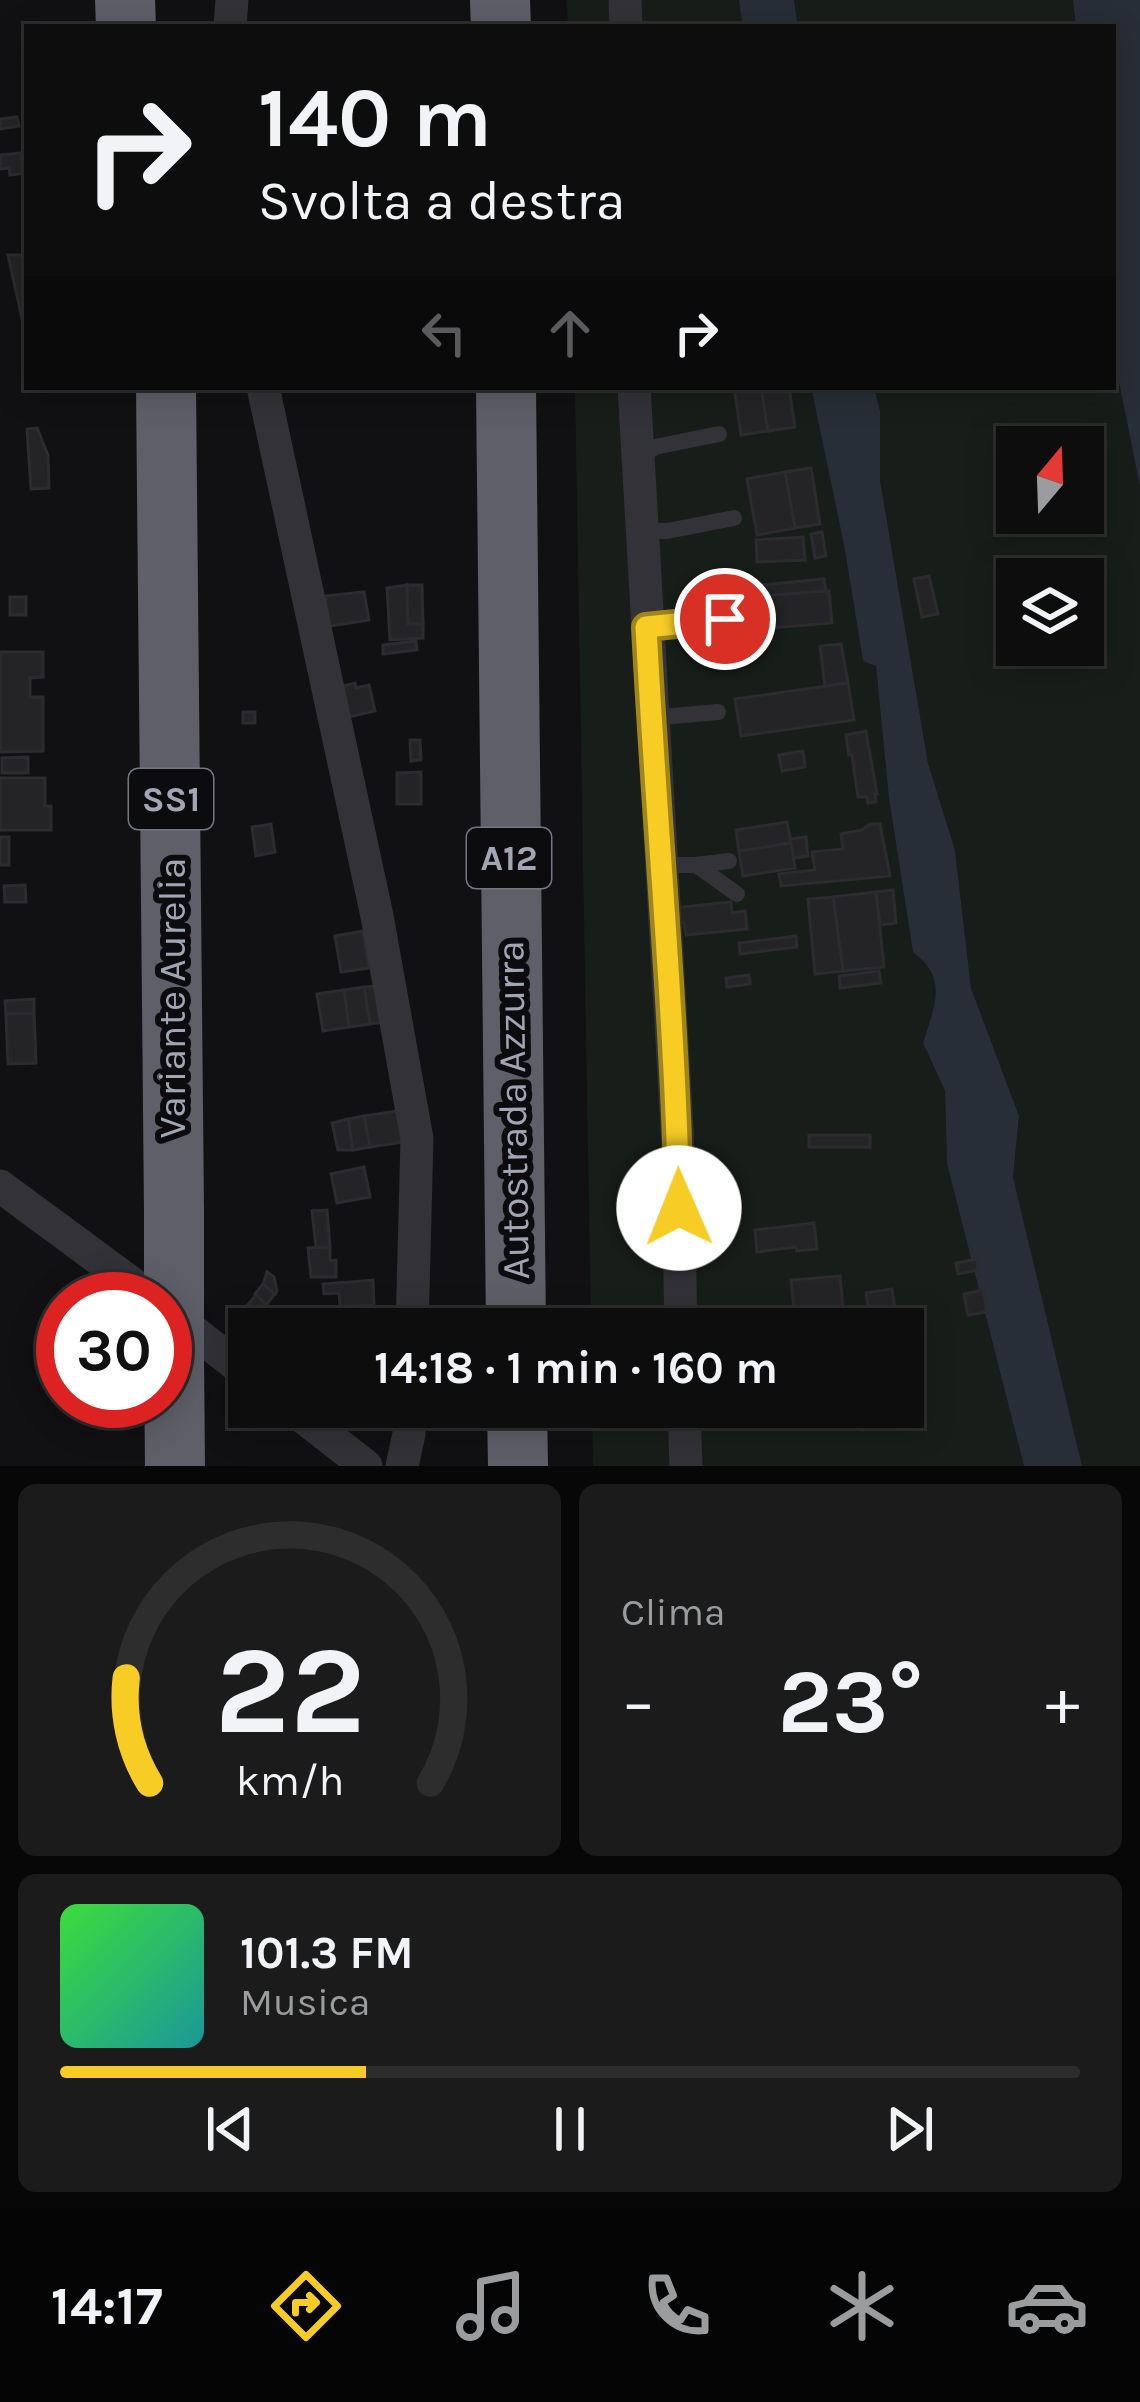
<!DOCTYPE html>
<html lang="it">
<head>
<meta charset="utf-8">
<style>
	:root { --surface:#0d0d0e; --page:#1b1b1c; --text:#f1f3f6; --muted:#9a9c9e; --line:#2d2d2e; --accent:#f6cc25 }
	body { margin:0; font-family:Karla,sans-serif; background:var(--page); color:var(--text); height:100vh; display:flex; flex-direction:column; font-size:45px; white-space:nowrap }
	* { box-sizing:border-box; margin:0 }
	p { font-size:39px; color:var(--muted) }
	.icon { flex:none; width:66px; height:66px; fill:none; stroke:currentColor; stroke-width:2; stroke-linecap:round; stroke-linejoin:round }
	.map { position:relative; height:1466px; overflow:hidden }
	.details { display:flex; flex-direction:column; gap:18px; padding:18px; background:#070708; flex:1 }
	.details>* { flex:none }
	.guide { position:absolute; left:24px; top:24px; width:1092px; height:366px; border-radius:0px; box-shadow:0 6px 30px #0003,0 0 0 3px var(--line); background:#0d0d0e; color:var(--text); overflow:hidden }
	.needle { width:78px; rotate:19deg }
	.fabs { position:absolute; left:996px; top:426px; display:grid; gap:24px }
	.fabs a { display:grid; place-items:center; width:108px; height:108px; border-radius:0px; background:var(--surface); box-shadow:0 6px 30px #0003,0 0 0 3px var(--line); font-size:60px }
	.speed { position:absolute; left:36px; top:1272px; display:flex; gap:24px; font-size:60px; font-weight:700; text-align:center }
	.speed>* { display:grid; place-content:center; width:156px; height:156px; border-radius:50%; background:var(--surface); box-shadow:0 6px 30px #0003,0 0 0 3px var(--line); line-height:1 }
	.speed .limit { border:18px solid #d22; background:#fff; color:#111 }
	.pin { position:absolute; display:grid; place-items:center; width:102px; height:102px; color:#fff; margin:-51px; border:6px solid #fff; border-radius:50%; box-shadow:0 3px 12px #0007 }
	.me { position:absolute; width:132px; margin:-66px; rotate:359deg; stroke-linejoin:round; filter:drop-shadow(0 0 9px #0008) }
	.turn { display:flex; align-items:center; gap:42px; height:252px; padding:0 36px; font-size:54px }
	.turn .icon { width:156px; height:156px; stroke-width:2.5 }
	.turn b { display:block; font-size:84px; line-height:102px }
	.lanes { display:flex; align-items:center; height:114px; padding:0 36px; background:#0003; justify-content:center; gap:60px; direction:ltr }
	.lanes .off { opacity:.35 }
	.big { font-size:90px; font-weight:700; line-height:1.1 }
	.details .tile { flex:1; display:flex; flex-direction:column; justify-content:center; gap:18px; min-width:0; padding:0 42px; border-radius:18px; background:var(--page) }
	.details .dial { align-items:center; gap:0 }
	.dial svg { height:312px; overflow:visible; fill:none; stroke:var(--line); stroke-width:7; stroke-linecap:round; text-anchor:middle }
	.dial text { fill:var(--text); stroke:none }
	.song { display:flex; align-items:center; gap:36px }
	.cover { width:144px; height:144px; border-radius:18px; background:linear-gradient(135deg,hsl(120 70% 55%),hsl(180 70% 35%)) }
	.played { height:12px; border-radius:6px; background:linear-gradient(90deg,var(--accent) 30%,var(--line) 30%) }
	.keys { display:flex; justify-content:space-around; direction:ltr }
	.heat { display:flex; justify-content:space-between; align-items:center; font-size:66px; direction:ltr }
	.details .tiles { flex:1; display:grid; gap:18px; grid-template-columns:1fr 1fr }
	.tile:last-child { grid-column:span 2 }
	.trip { position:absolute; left:228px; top:1308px; width:696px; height:120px; border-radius:0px; background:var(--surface); box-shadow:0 6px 30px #0003,0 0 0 3px var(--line); font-weight:700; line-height:120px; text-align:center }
	.tabs { display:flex; height:192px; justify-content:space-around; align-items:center; background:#050506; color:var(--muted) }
	.tabs .icon { width:84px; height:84px }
	.tabs .on { color:var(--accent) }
	.tabs b { font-size:54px; color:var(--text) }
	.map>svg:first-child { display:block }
</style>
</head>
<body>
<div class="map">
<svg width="1140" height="1466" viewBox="0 0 1140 1466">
	<rect width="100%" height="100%" fill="#111113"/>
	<g fill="#171e19" fill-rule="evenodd">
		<polygon points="567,0 740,0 744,27 568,27"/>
		<polygon points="794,0 1073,0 1076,27 798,27"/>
		<path d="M1113 352 1140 487V1466H1082L1013 1177 1019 1116 971 988 955 850 928 763 880 480V411L874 387H1113ZM1017 447H1083V513H1017ZM1017 579H1083V645H1017Z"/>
		<path d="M575 387H811L844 545 863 661 876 665 889 799 913 951C949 978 935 1006 923 1043L945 1091 947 1164 1024 1466H593L592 1407H903V1329H591Z"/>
	</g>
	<g fill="#272e37">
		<polygon points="739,0 794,0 798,27 743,27"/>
		<polygon points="1073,0 1140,0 1140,487 1113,352 1113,27 1076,27"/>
		<path d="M811 387H874L880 411V480L928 763 955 850 971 988 1019 1116 1013 1177 1082 1466H1024L947 1164 945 1091 923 1043C934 1007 949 978 913 952L889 799 876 666 863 661 844 545Z"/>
	</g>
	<g fill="#242427" stroke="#2c2b2f" stroke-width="3">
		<polygon points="17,117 19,126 0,129 0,119"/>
		<polygon points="21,153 22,164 27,164 27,173 10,175 9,168 0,169 0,155"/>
		<polygon points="8,255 27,255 27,331 25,332"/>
		<polygon points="734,387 761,387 768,431 741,435"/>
		<polygon points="761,387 789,387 795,427 768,431"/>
		<polygon points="37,428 48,455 49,488 31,489 27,429"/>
		<polygon points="811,468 820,524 795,528 785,472"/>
		<polygon points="785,472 795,528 757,535 747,479"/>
		<polygon points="822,532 826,556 815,558 811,534"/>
		<polygon points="803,537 805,560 757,562 756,540"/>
		<polygon points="929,576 938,614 922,617 914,579"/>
		<polygon points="824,579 826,591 735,599 733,588"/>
		<polygon points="407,585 408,624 423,624 423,638 390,640 387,588"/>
		<polygon points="407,585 422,585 423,624 408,624"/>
		<polygon points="826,591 829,591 832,623 745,630 742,598"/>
		<polygon points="364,592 369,620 330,626 325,596"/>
		<rect x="10" y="597" width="16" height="18"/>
		<polygon points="416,641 417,650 383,654 383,645"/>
		<polygon points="841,644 848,683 825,686 820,646"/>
		<polygon points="0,652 43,652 43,677 30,678 30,697 43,697 43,751 0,752"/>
		<polygon points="355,683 356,688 369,685 375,711 345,718 338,687"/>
		<polygon points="848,683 854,720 741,736 735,699"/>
		<rect x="243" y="712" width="12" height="11"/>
		<polygon points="866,731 877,794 875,794 876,802 868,803 867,797 858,797 852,755 849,755 846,735"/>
		<polygon points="410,740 420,740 421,760 411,761"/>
		<polygon points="803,751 805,767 782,771 779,755"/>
		<polygon points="28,757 28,773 2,773 2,758"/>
		<polygon points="421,772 421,804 397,804 397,773"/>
		<polygon points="0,778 45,778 45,806 51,806 51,830 0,830"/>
		<polygon points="787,822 791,843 739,851 736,830"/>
		<polygon points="271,824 275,852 256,856 252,827"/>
		<polygon points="870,824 880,824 890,876 781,886 779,874 815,870 812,852 843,849 841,834 862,830"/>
		<rect x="0" y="837" width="9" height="28"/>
		<polygon points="806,837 808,856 793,858 790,839"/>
		<polygon points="791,843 795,868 743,876 739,851"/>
		<polygon points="25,885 26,902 5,902 4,886"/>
		<polygon points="893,890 896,923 880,925 876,892"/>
		<polygon points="876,892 884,967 843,971 833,897"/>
		<polygon points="833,897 843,971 815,974 808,899"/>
		<polygon points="731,902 732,913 745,911 747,929 686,935 684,922 674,923 673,908"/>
		<polygon points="363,931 369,968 341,972 335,936"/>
		<polygon points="796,936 797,947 740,954 739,943"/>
		<polygon points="879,971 881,983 840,988 839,976"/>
		<polygon points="749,975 750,984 727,987 726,978"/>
		<polygon points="376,986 383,1022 370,1024 364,987"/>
		<polygon points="364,987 370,1024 349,1027 344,990"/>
		<polygon points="344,990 349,1027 323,1031 317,994"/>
		<polygon points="34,999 34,1013 6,1014 5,1001"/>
		<polygon points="34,1013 36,1063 8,1064 6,1014"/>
		<polygon points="404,1110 410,1141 370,1147 364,1116"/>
		<polygon points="364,1116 370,1147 353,1150 348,1119"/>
		<polygon points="348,1119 353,1150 338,1150 332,1123"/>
		<rect x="809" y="1135" width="61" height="12"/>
		<polygon points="364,1167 370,1197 337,1203 331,1174"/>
		<polygon points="327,1210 330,1247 316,1248 312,1211"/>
		<polygon points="814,1223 817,1249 797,1251 796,1247 757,1252 755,1230"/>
		<polygon points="330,1247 330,1261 336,1260 336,1277 311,1277 308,1248"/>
		<polygon points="977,1259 978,1270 958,1274 956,1263"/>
		<polygon points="267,1272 274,1277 277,1291 275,1294 263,1284"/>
		<polygon points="840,1276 845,1327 796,1329 791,1280"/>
		<polygon points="373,1280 374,1305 340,1307 339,1293 324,1294 323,1284"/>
		<polygon points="263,1284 275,1294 266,1305 255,1294"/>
		<polygon points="892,1289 897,1322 871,1327 866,1293"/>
		<polygon points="983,1290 987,1312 968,1315 964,1294"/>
		<polygon points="256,1295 277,1314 265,1329 249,1329 249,1341 231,1325"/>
		<polygon points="917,1350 920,1378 903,1380 903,1352"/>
		<polygon points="920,1378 925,1421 862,1430 861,1407 903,1407 903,1380"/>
	</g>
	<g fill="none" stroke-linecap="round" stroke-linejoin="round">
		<g stroke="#323238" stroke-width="16">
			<polyline points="638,459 655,447 719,434"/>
			<polyline points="642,531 667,531 734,518"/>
			<polyline points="646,627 725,619"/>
			<polyline points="651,718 718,712"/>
			<polyline points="663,865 696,865 737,894"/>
			<polyline points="696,865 729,861"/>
		</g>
		<g stroke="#323238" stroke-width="33">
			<polyline points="625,0 626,27"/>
			<polyline points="230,27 232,0"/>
			<polyline points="263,387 377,916 417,1139 412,1329"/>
			<path d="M634 387C646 634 665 881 677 1128 680 1195 679 1262 681 1329"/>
			<polyline points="0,1186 153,1299"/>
			<polyline points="170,1313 249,1375"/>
			<polyline points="290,1407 366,1466"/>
			<polyline points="684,1407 686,1466"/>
			<polyline points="402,1466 409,1434 410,1407"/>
		</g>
		<g stroke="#5e5f69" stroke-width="60">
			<polyline points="125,0 126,27"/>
			<polyline points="500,0 501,27"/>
			<polyline points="166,387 174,1211"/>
			<polyline points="506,387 516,1329"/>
			<polyline points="174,1357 175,1466"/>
			<polyline points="517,1407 518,1466"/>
		</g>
		<polyline stroke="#5e5f69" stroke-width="60" points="174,1357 174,1211"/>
	</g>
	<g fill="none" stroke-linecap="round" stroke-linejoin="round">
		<g stroke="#a08518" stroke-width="30">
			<path id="route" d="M679 1208C675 1014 656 821 646 627L725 619"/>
		</g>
		<use href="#route" stroke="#f6cc25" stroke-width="21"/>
	</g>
	<g text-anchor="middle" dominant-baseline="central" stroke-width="12" stroke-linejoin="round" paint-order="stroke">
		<g fill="#0c0c0e" stroke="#757782" stroke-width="3">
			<rect x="129" y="769" width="84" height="60" rx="9"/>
			<rect x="467" y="828" width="84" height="60" rx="9"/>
		</g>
		<g font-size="36" font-weight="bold" fill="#a2a5b4">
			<text x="171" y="799">SS1</text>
			<text x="509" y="858">A12</text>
		</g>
		<g font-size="39" fill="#a2a5b4" stroke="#0c0c0e">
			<text transform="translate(172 998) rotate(-90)">Variante Aurelia</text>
			<text transform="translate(513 1110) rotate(-91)">Autostrada Azzurra</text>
		</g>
	</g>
</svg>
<div class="fabs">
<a><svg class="needle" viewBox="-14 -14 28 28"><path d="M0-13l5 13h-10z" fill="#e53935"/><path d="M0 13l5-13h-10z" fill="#9a9c9e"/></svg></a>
<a><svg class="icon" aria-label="layers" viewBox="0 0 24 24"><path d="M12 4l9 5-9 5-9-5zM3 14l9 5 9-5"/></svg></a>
</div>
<div class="speed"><div class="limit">30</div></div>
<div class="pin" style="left:725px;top:619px;background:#d93025"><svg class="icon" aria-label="arrive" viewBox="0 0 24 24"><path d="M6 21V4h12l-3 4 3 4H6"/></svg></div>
<svg class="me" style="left:679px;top:1208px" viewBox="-20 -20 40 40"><circle r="19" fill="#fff"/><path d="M0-13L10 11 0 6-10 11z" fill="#f6cc25"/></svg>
<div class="trip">14:18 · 1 min · 160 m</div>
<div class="guide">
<div class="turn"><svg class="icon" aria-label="right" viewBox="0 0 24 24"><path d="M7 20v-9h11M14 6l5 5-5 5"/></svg><div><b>140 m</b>Svolta a destra</div></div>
<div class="lanes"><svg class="icon off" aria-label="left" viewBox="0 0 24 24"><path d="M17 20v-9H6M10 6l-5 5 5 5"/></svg><svg class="icon off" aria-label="ahead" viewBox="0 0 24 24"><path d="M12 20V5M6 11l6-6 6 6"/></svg><svg class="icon" aria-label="right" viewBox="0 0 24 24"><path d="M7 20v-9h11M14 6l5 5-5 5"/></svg></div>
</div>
</div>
<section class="details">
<div class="tiles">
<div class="tile dial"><svg viewBox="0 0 100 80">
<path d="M14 69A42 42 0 1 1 86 69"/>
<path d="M14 69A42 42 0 0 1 8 42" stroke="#f6cc25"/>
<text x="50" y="56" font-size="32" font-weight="700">22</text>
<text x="50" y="72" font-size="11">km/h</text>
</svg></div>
<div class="tile"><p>Clima</p>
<div class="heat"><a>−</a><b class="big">23°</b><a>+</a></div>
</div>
<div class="tile">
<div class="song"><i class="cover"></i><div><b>101.3 FM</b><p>Musica</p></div></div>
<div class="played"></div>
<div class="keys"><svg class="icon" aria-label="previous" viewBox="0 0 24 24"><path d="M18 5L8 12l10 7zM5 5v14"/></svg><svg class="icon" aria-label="pause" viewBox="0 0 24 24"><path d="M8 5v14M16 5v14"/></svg><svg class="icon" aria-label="next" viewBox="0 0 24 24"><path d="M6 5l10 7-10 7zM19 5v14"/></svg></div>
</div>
</div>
</section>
<nav class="tabs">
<b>14:17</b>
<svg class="icon on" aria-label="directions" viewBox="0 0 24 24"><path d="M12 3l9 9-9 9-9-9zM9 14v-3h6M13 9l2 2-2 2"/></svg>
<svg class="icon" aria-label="music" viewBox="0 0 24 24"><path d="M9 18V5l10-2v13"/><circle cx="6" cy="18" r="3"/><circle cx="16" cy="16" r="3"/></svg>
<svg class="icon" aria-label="phone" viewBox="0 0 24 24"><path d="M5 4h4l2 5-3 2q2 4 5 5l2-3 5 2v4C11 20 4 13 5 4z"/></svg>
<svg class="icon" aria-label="climate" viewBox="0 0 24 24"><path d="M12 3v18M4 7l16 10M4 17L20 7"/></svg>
<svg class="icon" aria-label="car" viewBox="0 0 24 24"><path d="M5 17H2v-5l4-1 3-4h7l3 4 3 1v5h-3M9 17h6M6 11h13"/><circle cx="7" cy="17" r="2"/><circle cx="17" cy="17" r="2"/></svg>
</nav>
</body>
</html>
